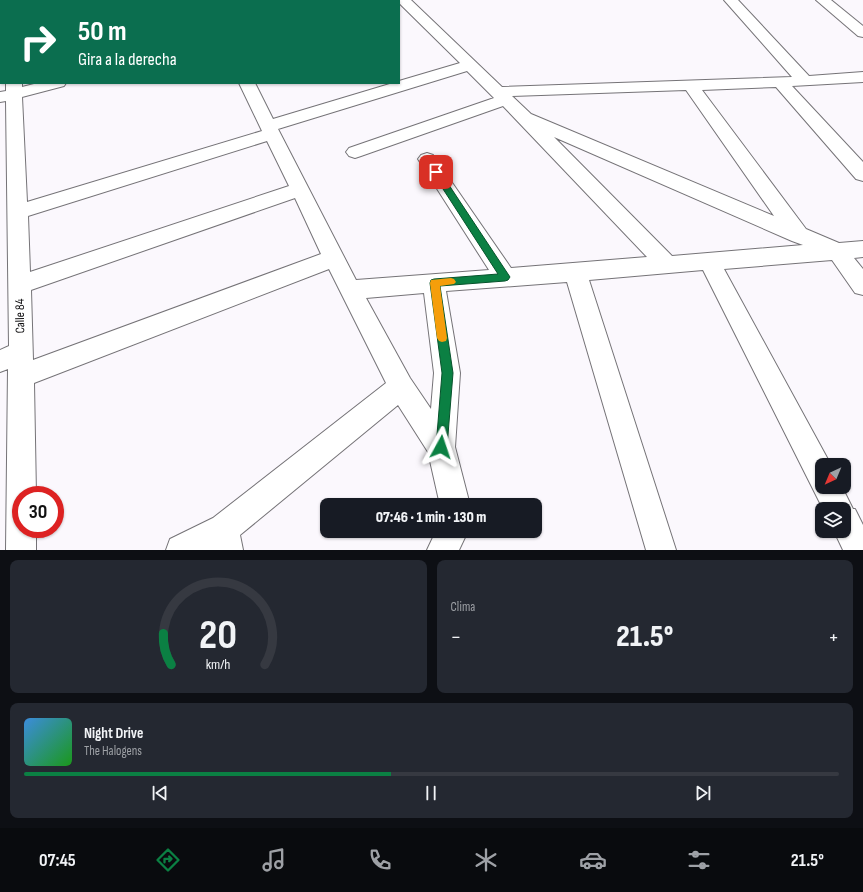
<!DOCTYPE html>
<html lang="es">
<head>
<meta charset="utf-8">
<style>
	:root { --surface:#171b24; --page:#242831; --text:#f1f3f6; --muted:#9ea1a6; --line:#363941; --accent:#0b8043 }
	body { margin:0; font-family:"Sofia Sans Condensed",sans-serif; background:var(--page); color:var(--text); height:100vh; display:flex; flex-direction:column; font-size:15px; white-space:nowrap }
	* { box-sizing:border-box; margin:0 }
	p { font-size:13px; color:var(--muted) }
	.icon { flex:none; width:22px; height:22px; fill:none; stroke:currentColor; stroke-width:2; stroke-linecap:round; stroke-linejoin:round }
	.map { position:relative; height:550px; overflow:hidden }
	.side { display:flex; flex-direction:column; gap:10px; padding:10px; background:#0d0f14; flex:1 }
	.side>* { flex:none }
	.guide { position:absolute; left:0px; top:0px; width:400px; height:84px; box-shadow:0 1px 3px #0004; background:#0b6e4f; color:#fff; overflow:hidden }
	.needle { width:26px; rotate:224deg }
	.fabs { position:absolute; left:815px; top:458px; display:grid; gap:8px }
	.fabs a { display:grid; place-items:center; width:36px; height:36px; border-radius:8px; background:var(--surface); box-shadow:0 1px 3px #0004; font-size:20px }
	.speed { position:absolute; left:12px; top:486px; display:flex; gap:8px; font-size:20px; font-weight:700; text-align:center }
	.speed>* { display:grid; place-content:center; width:52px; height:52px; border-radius:50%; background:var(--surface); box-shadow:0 1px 3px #0004; line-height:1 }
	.speed .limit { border:6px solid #d22; background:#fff; color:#111 }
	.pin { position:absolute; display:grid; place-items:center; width:34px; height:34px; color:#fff; margin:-17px; border-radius:8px; box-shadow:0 2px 6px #0006 }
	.me { position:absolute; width:44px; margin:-22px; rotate:5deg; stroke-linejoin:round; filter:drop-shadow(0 0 3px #0008) }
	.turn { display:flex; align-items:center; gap:14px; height:84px; padding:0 12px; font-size:18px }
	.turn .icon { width:52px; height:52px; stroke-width:2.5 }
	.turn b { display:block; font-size:28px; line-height:34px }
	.big { font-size:30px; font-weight:800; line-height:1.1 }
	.side .widget { flex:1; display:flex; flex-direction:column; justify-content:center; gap:6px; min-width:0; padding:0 14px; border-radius:8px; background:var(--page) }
	.side .dial { align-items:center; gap:0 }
	.dial svg { height:104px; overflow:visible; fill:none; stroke:var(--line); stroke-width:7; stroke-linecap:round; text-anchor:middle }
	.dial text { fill:var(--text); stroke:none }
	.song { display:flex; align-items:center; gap:12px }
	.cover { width:48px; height:48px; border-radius:6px; background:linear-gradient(135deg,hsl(210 70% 55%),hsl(120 70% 35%)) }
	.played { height:4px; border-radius:2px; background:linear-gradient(90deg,var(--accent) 45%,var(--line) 45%) }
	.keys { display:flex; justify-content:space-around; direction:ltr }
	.heat { display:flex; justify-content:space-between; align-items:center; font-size:22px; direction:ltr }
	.side .tiles { flex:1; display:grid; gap:10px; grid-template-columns:1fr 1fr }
	.widget:last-child { grid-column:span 2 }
	.trip { position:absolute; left:320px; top:498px; width:222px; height:40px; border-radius:8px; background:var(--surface); box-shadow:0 1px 3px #0004; font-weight:800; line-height:40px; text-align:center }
	.menu { display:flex; height:64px; justify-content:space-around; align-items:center; background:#090b0e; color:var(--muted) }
	.menu .icon { width:28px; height:28px }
	.menu .active { color:var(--accent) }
	.menu b { font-size:18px; color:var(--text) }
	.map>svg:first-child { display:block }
</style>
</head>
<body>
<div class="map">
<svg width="863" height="550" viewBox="0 0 863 550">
	<rect width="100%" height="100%" fill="#fbf8fd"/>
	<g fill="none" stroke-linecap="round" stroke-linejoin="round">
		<g stroke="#757377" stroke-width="2">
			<g id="minor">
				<polygon points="8,0 26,0 7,1"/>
				<rect x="180" y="0" width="14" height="1"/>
				<rect x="198" y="0" width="14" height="1"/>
				<path d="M396 0H411L502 87 792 77 724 0H738L809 76 863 72V82L792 86 863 162V181L856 179 776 87 702 90 806 229 839 243 863 241V257L854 258 863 269V295L855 293 832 260 724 269 831 465H822V487H842L853 509H855L863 525V550H843L834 531H844V509H823L703 270 589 280 676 550H646L567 282 446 291 460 373 455 447 470 505H440L428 452 398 405 240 535 243 550H166L170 539 213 518 386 383 329 269 34 383 36 495H21V529H36V550H6L8 369 0 372V350L9 346 6 101 0 102V92L6 91V83H22V87L38 83H66L64 86 22 97 27 202 262 131 239 83H255L273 119 393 83H399V81L460 63ZM467 71 494 98 349 148 346 152 349 156 355 158 361 156 503 106 647 257 511 268 433 155 427 153 421 155 418 159 489 270 356 280 278 129ZM686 90 774 216 531 114 512 96ZM554 137 792 241 803 245 672 256ZM267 141 289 186 30 272 28 216ZM295 198 321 254 33 360 31 290ZM424 293 434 373 431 409 410 378 366 298Z"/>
				<polygon points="816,0 831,0 863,26 863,37 858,36"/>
				<rect x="0" y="46" width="1" height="8"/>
				<polygon points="436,531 468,531 459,550 427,550"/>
			</g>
		</g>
		<use href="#minor" fill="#fff" fill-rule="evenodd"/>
	</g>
	<polygon fill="#0b8043" stroke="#07532c" points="436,169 439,170 510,277 508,280 505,281 440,286 453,373 447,447 445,451 441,453 437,451 436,447 442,373 430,283 431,280 434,279 498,274 432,172"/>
	<polygon fill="#f59e0b" points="451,278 454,279 456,282 454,284 440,286 447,338 446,341 442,342 439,341 437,338 430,283 431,280"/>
	<g text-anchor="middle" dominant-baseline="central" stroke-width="4" stroke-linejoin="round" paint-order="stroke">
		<g font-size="13" fill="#0e0d0f" stroke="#fff">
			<text transform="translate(20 316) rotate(-91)">Calle 84</text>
		</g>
	</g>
</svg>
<div class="fabs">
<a><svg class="needle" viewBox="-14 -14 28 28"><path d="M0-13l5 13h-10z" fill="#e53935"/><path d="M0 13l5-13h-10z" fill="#9ea1a6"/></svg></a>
<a><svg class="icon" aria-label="layers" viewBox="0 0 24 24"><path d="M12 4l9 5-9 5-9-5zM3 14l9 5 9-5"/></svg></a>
</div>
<div class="speed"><div class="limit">30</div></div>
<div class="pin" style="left:436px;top:172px;background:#d93025"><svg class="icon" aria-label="arrive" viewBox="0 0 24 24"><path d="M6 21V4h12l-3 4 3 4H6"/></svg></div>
<svg class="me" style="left:441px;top:447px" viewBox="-20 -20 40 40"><path d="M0-17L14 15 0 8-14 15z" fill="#0b8043" stroke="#fff" stroke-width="4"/></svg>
<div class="trip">07:46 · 1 min · 130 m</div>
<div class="guide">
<div class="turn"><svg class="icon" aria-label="right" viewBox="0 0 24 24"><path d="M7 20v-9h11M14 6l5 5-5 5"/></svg><div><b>50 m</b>Gira a la derecha</div></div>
</div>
</div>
<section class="side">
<div class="tiles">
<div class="widget dial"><svg viewBox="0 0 100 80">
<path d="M14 69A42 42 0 1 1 86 69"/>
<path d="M14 69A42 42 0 0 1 8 45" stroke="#0b8043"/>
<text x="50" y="56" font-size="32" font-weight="700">20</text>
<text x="50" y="72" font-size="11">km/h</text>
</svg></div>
<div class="widget"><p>Clima</p>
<div class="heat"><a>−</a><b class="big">21.5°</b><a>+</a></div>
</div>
<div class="widget">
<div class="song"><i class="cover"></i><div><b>Night Drive</b><p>The Halogens</p></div></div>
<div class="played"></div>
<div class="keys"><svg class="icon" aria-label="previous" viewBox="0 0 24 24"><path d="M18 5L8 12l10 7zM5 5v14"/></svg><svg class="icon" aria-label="pause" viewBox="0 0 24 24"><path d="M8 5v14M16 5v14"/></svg><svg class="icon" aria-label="next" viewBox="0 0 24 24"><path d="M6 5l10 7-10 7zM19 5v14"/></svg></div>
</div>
</div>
</section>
<nav class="menu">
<b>07:45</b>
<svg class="icon active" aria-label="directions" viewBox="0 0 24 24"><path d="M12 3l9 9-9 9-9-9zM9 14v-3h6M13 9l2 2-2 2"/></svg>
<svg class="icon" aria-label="music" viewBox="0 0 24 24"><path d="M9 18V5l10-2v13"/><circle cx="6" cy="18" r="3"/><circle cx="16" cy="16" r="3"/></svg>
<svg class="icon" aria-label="phone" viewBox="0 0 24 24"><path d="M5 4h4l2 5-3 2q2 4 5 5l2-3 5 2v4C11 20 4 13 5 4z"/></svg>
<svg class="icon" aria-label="climate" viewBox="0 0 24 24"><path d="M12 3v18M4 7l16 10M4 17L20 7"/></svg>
<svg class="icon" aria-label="car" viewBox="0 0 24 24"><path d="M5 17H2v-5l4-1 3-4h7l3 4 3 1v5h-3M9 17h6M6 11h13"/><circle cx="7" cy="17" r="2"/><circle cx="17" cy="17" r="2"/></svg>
<svg class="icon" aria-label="filters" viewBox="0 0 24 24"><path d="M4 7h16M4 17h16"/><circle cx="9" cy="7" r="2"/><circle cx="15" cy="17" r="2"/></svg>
<b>21.5°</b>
</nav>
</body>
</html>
